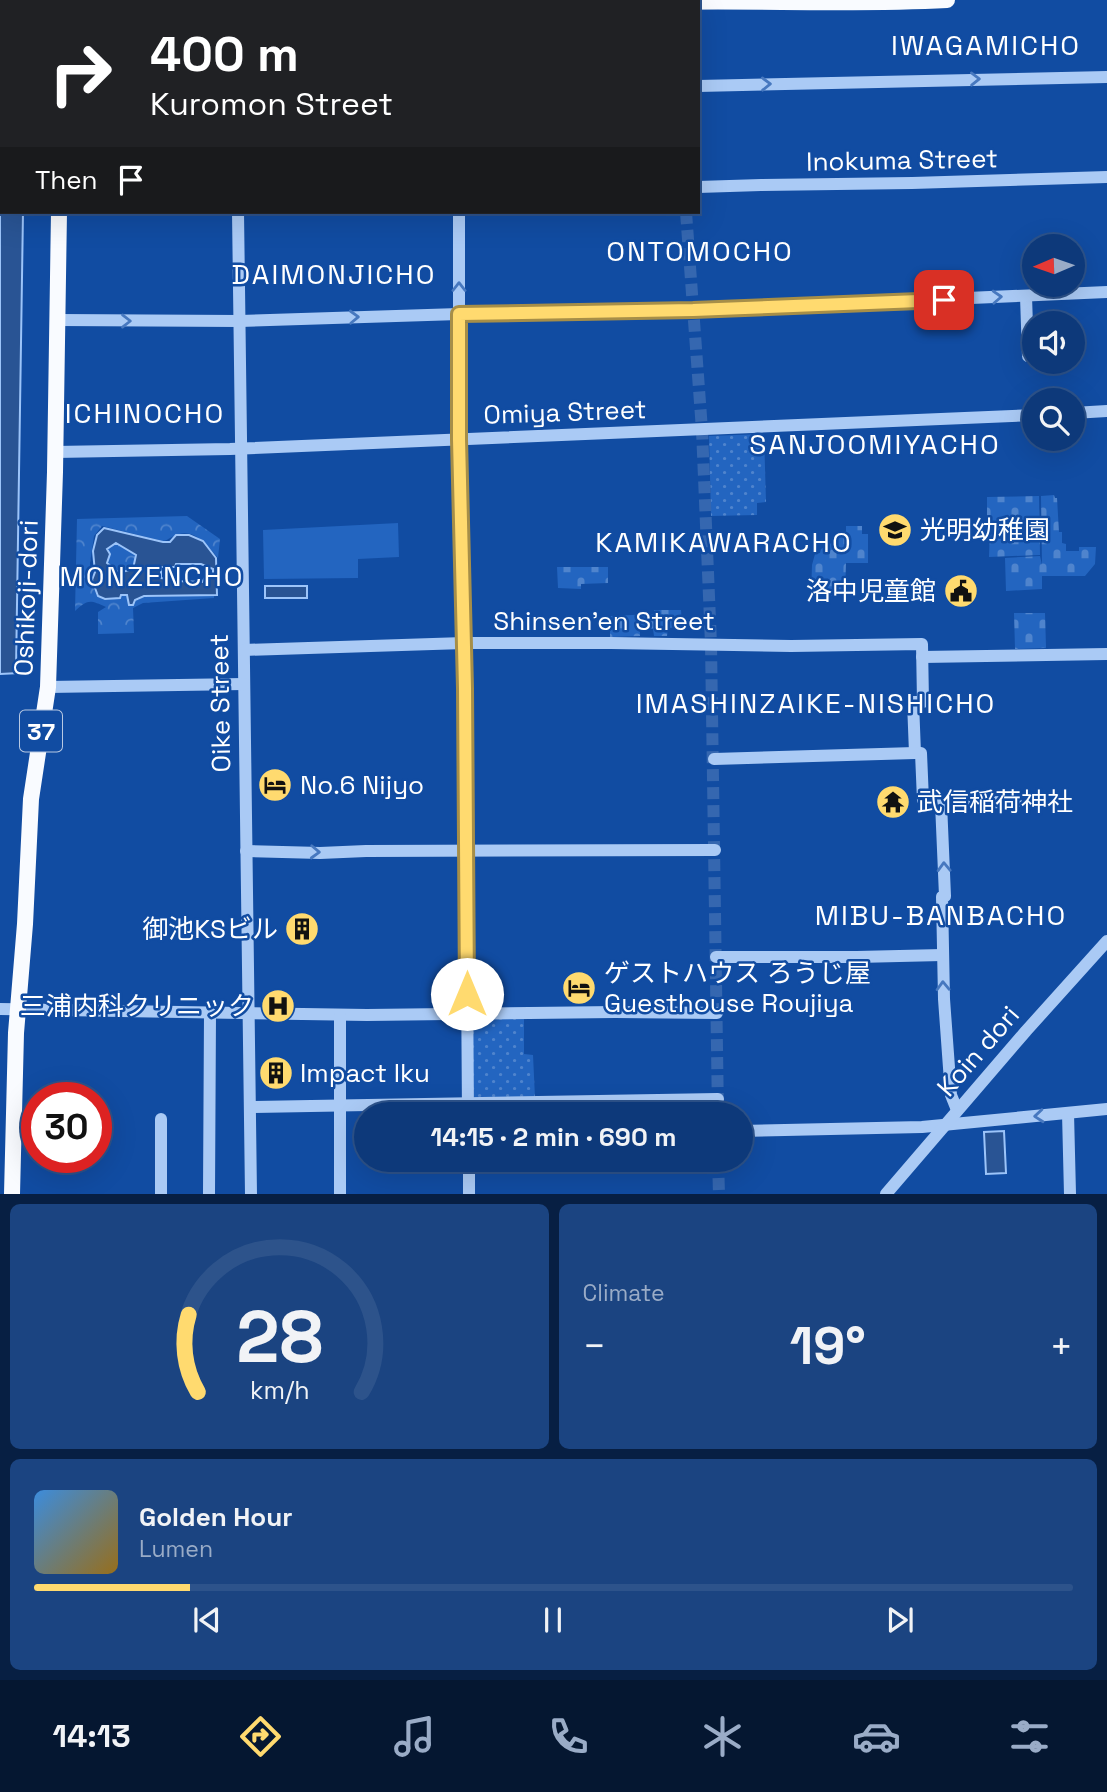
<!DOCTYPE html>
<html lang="en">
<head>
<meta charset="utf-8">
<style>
	:root { --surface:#0d397a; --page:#1b4481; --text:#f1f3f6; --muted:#9aacc7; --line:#2d538b; --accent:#ffda6f }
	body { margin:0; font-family:"Space Grotesk","Noto Sans JP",sans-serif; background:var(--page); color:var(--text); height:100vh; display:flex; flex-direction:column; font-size:26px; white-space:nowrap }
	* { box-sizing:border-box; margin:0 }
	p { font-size:23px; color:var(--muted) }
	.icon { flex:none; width:38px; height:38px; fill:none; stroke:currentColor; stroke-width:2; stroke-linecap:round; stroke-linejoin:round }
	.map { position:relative; height:1194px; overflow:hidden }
	.panel { display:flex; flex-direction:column; gap:10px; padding:10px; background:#071f43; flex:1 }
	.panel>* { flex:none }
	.hud { position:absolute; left:0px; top:0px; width:700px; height:214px; box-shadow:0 7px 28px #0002,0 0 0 2px var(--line); background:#202124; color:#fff; overflow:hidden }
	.needle { width:46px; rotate:268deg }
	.buttons { position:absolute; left:1022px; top:234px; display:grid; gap:14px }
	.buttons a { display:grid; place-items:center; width:63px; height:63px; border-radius:50%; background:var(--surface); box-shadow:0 7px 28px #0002,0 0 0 2px var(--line); font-size:35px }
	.speed { position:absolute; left:21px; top:1082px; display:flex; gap:14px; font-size:35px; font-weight:700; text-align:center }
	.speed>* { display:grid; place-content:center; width:91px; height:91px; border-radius:50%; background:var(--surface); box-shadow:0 7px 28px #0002,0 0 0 2px var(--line); line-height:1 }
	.speed .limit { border:10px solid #d22; background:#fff; color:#111 }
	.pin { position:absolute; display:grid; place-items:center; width:60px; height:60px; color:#fff; margin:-30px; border-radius:14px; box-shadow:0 4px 10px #0006 }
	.me { position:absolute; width:77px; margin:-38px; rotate:0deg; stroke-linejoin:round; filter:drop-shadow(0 0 5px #0008) }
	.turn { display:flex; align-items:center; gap:24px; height:147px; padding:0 35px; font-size:32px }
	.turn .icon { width:91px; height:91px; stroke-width:2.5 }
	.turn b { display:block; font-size:49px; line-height:60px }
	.then { display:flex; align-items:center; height:66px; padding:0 35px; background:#0003; gap:14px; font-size:26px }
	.big { font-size:52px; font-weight:700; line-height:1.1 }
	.panel .widget { flex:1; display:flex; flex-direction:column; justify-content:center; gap:10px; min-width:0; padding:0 24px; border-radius:10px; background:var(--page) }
	.panel .dial { align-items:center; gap:0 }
	.dial svg { height:182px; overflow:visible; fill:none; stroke:var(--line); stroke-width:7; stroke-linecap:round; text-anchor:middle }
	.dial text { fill:var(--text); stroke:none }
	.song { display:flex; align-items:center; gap:21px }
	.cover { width:84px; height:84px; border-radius:10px; background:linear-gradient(135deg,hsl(210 70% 55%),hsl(40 70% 35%)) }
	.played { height:7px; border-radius:4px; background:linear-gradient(90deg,var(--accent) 15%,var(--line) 15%) }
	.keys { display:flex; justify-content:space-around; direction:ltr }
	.heat { display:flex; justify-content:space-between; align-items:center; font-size:38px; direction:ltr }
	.panel .tiles { flex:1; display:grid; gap:10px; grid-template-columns:1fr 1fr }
	.widget:last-child { grid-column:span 2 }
	.trip { position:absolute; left:354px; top:1102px; width:399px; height:70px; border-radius:35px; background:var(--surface); box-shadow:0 7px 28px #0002,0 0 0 2px var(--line); font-weight:700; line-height:70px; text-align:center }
	.tab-bar { display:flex; height:112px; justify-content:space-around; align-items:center; background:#051731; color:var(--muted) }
	.tab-bar .icon { width:49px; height:49px }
	.tab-bar .on { color:var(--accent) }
	.tab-bar b { font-size:32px; color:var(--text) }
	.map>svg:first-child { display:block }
</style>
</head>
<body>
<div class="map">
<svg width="1107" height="1194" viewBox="0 0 1107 1194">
	<defs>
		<pattern id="green-dots" width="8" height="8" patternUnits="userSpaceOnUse" patternTransform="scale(1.75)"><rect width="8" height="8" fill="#2365c0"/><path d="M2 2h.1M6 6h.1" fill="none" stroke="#4f84cd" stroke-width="1.8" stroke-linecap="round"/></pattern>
		<pattern id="forest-crowns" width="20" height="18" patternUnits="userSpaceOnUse" patternTransform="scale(1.75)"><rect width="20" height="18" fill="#2365c0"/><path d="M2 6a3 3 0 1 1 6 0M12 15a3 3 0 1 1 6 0" fill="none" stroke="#4f84cd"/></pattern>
		<pattern id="cemetery-stones" width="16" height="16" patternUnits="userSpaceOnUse" patternTransform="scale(1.75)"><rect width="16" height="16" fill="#2365c0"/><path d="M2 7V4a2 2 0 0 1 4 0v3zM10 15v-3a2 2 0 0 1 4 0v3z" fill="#4f84cd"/></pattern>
	</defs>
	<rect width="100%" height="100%" fill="#114ca2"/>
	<g fill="url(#green-dots)">
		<polygon points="764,434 766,502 757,503 757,515 711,516 709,436"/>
		<polygon points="524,1018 524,1054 533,1055 535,1098 477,1100 473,1096 471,1023 476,1019"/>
	</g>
	<g fill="url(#forest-crowns)">
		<path d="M187 516 220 539 218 558C208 546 196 530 179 534 173 535 169 540 163 541L102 526 94 536 90 563 91 582 97 596 105 600 120 598 121 595H127L129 598 135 601 144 597 214 595V598L143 603 133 608 134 633 98 634V612L106 607C90 600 88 599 75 611L77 519Z"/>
		<polygon points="116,543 136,555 133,569 127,570 119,574 107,563 110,554 107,549"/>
	</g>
	<g fill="url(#cemetery-stones)">
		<polygon points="1054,495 1055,498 1057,498 1059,532 1062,532 1062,543 1066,544 1066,551 1079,551 1079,547 1096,547 1095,564 1085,576 1042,576 1042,589 1006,591 1005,558 1040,556 1042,565 1041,496"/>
		<polygon points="1039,496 1040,555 989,557 990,528 987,527 987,497"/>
		<polygon points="846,526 862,526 862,534 868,534 868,563 846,563 845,596 811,595 812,565 815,554 820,553 821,549 835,541 846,531"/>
		<polygon points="557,567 608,567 608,583 581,584 581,589 558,588"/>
		<polygon points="654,610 681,610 682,627 668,628 667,636 654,636 653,629 646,629 645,632 640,632 640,636 610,637 610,616 654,614"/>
		<polygon points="1014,613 1045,613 1046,648 1015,649"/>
	</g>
	<polygon fill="#2365c0" points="398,523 399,557 358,559 358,578 264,579 263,530"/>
	<g fill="#295494" stroke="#9cc4f9" stroke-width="2" fill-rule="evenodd">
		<polygon points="0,93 2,93 2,212 23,212 16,670 19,671 19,673 0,674"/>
		<path d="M104 528 163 542H170L176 535H189L203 541 216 558 217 595 144 596 135 600 133 605H129L127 595H121L120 598 105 599 98 596 92 580 95 572 93 551 97 535ZM116 543 136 555 133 569 119 573 107 563 110 554 107 549ZM176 564H201L213 569V575L206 576 202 582 175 581 173 579 161 578V567H175Z"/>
		<rect x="265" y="586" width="42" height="12"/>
		<polygon points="1004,1131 1006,1173 986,1174 984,1132"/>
	</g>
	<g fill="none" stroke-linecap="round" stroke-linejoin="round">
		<g stroke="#3567b0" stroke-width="12" stroke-dasharray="12 6" stroke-linecap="butt">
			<polyline points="686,212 702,430 711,644 718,1115"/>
			<polyline points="718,1160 719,1194"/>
		</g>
		<g stroke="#aacaf5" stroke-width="12">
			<polyline points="698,86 1107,77"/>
			<polyline points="698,187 761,185 912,183 1107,177"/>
			<polyline points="238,212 251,1194"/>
			<polyline points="459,212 459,439 465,688 468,1115"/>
			<polyline points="1026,296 1028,356"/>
			<polyline points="58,320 240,321 459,314 693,310 1107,292"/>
			<polyline points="1073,413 1107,411"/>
			<polyline points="55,452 230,449 1034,415"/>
			<polyline points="244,650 464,643 611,643 791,646 922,644 923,702 913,702 915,753 921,753 923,800 925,803 1016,802"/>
			<polyline points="922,657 1107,654"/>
			<polyline points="48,687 244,684"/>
			<polyline points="714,759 915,753"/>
			<polyline points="941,803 945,896 942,897 944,999 951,1095 957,1110"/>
			<polyline points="246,851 320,853 366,851 715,850"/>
			<polyline points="716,957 857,957 942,955"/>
			<polyline points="0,1009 367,1015 615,1012 717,1013"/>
			<polyline points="340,1015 340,1194"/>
			<polyline points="250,1107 718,1099"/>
			<polyline points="1068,1113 1070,1194"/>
			<polyline points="740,1131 922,1127 1107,1109"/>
			<polyline points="469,1160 469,1194"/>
			<polyline points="161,1194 161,1119"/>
			<polyline points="209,1194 210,1014"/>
			<polyline points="886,1194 1026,1031 1107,941"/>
		</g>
		<g stroke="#f9fbff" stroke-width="16">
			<polyline points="222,0 223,2"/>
			<polyline points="73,2 87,0"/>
			<path d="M666 2C760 0 853 5 947 0"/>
			<polyline points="0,9 2,9"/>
			<polyline points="0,30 2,30"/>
			<polyline points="12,1194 16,1033 25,924 31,799 48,687 55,472 59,212"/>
		</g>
	</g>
	<defs><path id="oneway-chevron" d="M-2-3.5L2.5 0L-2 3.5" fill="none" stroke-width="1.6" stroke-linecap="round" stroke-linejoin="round" transform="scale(1.75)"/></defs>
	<g stroke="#4778bf">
		<use href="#oneway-chevron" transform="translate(975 79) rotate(-1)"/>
		<use href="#oneway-chevron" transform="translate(766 84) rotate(-1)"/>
		<use href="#oneway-chevron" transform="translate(459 287) rotate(-90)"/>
		<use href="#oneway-chevron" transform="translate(997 297) rotate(-3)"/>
		<use href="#oneway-chevron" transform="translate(354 317) rotate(-2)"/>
		<use href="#oneway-chevron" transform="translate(126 321)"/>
		<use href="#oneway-chevron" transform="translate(315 852) rotate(2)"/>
		<use href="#oneway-chevron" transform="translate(944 867) rotate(-92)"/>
		<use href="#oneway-chevron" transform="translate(943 986) rotate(-92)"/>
		<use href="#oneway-chevron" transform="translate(1039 1116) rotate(175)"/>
	</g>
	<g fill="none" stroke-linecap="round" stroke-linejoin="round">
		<g stroke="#a68e48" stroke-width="18">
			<polyline id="route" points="467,994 465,688 459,439 459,314 693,310 944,300"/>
		</g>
		<use href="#route" stroke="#ffda6f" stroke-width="12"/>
	</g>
	<defs>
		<g id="school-disc" transform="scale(1.75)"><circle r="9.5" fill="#ffda6f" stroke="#114ca2"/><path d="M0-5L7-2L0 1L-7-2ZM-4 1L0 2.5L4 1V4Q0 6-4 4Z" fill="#111"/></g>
		<g id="civic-disc" transform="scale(1.75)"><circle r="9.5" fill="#ffda6f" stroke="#114ca2"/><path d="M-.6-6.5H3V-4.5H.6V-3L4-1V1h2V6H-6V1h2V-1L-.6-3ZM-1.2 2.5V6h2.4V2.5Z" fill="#111"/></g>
		<g id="hotel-disc" transform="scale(1.75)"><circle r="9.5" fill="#ffda6f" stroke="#114ca2"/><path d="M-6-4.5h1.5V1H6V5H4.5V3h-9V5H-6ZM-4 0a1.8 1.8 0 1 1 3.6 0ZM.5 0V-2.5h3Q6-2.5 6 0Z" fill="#111"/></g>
		<g id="temple-disc" transform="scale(1.75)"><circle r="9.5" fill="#ffda6f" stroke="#114ca2"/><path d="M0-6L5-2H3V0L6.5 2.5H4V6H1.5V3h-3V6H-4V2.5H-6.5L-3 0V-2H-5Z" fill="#111"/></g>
		<g id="building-disc" transform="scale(1.75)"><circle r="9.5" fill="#ffda6f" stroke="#114ca2"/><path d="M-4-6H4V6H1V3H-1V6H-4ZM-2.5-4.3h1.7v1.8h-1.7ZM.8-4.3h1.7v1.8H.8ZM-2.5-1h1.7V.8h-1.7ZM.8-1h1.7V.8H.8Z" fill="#111"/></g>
		<g id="hospital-disc" transform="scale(1.75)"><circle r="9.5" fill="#ffda6f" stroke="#114ca2"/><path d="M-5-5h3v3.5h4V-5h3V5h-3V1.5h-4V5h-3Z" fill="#111"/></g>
	</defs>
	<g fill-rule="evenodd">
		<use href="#school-disc" x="895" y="530"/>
		<use href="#civic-disc" x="961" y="591"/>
		<use href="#hotel-disc" x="275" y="785"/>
		<use href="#temple-disc" x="893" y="802"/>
		<use href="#building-disc" x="302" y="929"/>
		<use href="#hotel-disc" x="579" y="988"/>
		<use href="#hospital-disc" x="278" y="1006"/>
		<use href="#building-disc" x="276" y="1073"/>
	</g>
	<g text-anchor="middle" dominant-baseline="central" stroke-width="5" stroke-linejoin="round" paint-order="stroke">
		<rect fill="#114ca2" stroke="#b8c9e3" stroke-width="2" x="20" y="710.5" width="42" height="41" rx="5"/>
		<g font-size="24" font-weight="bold" fill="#fff">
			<text x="41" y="731">37</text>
		</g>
		<g font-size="26" fill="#fff" stroke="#114ca2">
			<text transform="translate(902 160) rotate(-1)">Inokuma Street</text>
			<text transform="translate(565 412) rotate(-2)">Omiya Street</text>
			<text transform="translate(26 598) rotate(-88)">Oshikoji-dori</text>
			<text x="604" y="621">Shinsen'en Street</text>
			<text transform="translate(220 703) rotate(-91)">Oike Street</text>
			<text transform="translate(978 1051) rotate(-49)">Koin dori</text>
		</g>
		<g font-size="26" fill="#fff" stroke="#114ca2" text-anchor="start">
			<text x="920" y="530">光明幼稚園</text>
			<text x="936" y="591" text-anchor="end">洛中児童館</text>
			<text x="300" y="785">No.6 Nijyo</text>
			<text x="917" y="802">武信稲荷神社</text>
			<text x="278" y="929" text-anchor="end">御池KSビル</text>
			<text x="604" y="973">ゲストハウス ろうじ屋<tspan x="604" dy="30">Guesthouse Roujiya</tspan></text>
			<text x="254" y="1006" text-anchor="end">三浦内科クリニック</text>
			<text x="300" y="1073">Impact Iku</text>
		</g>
		<g font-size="28" letter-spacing="2" fill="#fff" stroke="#114ca2">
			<text x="986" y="45">IWAGAMICHO</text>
			<text x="700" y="251">ONTOMOCHO</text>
			<text x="334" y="274">DAIMONJICHO</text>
			<text x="145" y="413">ICHINOCHO</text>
			<text x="875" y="444">SANJOOMIYACHO</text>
			<text x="724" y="542">KAMIKAWARACHO</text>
			<text x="152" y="576">MONZENCHO</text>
			<text x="816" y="703">IMASHINZAIKE-NISHICHO</text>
			<text x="941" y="915">MIBU-BANBACHO</text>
		</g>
	</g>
</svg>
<div class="buttons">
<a><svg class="needle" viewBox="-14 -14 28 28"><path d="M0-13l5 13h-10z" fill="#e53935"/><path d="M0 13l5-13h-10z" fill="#9aacc7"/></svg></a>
<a><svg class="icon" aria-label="sound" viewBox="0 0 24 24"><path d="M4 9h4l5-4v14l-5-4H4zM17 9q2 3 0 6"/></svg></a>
<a><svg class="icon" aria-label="search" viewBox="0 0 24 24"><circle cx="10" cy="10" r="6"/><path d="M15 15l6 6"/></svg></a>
</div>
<div class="speed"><div class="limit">30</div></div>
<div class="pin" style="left:944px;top:300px;background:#d93025"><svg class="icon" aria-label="arrive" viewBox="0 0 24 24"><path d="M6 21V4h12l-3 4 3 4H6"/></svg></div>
<svg class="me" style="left:467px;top:994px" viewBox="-20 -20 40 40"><circle r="19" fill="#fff"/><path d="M0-13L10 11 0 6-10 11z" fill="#ffda6f"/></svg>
<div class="trip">14:15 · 2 min · 690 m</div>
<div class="hud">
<div class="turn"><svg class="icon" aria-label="right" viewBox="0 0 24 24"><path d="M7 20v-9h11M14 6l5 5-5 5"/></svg><div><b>400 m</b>Kuromon Street</div></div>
<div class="then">Then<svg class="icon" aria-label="arrive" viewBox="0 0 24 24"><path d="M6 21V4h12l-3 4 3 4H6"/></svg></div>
</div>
</div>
<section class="panel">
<div class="tiles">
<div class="widget dial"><svg viewBox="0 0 100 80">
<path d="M14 69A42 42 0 1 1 86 69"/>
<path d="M14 69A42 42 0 0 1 10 35" stroke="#ffda6f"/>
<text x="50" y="56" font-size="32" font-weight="700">28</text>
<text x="50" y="72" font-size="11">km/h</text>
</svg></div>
<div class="widget"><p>Climate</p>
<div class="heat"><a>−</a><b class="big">19°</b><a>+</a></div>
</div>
<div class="widget">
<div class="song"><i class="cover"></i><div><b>Golden Hour</b><p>Lumen</p></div></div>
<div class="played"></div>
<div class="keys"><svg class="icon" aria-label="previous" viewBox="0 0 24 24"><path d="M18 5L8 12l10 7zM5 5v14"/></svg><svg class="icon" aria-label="pause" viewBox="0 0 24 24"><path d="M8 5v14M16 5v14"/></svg><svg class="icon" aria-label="next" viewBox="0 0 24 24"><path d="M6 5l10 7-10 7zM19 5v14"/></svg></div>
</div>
</div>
</section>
<nav class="tab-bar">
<b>14:13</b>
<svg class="icon on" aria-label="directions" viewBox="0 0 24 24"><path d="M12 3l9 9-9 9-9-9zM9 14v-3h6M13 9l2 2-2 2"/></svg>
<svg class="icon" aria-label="music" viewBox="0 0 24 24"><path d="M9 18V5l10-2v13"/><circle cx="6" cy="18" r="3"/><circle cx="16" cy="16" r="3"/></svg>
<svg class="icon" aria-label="phone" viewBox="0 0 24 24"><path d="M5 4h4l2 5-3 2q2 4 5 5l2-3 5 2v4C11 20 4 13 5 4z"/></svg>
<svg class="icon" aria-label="climate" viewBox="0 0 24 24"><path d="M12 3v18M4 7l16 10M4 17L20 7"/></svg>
<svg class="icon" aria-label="car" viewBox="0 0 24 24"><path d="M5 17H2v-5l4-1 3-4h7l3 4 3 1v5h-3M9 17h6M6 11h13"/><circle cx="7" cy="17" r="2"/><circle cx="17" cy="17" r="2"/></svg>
<svg class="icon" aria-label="filters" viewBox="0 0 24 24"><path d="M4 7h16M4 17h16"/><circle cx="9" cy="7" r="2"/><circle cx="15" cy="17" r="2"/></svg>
</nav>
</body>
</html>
